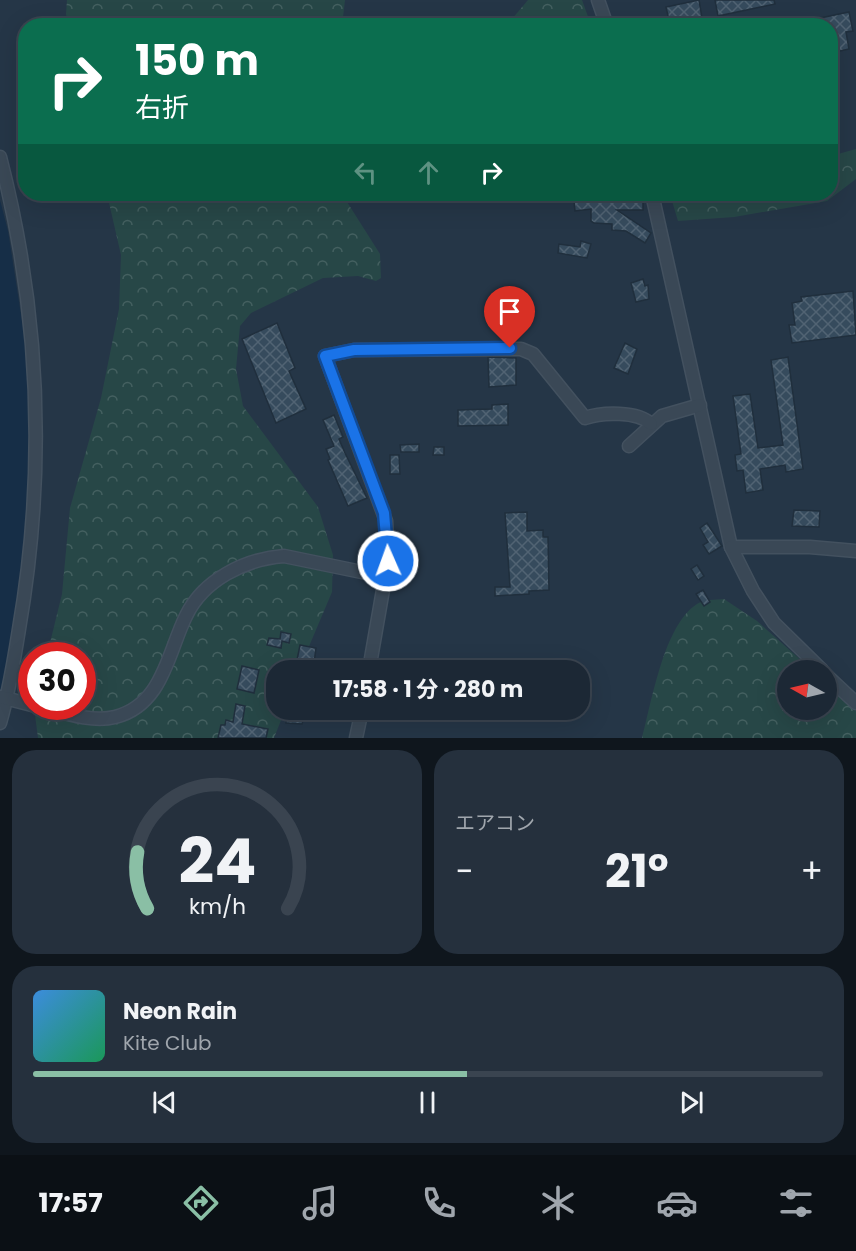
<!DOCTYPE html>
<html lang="ja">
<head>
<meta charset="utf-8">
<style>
	:root { --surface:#1c2835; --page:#25303d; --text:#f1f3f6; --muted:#a0a6ad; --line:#3a4450; --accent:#8abfa5 }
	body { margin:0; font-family:Poppins,"Noto Sans JP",sans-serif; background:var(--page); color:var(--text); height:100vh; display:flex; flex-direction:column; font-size:22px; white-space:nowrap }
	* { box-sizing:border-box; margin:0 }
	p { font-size:20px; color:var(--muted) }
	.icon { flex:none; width:33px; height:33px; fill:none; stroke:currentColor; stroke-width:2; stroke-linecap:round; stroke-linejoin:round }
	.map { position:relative; height:738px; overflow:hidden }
	.panel { display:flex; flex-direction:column; gap:12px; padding:12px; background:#0f161d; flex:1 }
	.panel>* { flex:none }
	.banner { position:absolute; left:18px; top:18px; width:820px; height:183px; border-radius:24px; box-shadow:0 6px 24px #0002,0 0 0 2px var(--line); background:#0b6e4f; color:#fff; overflow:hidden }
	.needle { width:39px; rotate:278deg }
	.buttons { position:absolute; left:777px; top:660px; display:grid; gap:12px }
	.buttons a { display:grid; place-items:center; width:60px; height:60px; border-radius:50%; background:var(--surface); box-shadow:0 6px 24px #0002,0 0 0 2px var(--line); font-size:30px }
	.speed { position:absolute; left:18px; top:642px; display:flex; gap:12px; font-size:30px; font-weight:700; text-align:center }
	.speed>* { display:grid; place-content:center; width:78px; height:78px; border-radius:50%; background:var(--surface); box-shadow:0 6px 24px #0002,0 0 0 2px var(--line); line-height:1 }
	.speed .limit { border:9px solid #d22; background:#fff; color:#111 }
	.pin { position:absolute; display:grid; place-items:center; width:51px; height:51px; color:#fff; margin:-62px -26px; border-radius:50% 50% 50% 0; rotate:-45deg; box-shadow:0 0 6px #0007 }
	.pin .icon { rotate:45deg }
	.me { position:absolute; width:66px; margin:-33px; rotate:358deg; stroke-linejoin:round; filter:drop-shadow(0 0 4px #0008) }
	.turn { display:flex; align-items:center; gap:21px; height:126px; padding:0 18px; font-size:27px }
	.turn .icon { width:78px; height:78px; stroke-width:2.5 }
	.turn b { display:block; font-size:42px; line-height:51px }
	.lanes { display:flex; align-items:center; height:57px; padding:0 18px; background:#0003; justify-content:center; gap:30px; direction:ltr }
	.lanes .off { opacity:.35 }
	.big { font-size:45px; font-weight:700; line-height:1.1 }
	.panel .widget { flex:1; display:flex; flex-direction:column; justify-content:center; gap:9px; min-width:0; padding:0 21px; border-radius:24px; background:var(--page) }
	.panel .dial { align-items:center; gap:0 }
	.dial svg { height:156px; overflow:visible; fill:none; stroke:var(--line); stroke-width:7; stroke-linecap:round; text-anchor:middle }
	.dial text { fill:var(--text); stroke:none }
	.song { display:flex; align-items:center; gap:18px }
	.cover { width:72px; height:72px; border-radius:9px; background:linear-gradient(135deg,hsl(210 70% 55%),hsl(150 70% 35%)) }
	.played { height:6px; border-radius:3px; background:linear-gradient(90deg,var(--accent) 55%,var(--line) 55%) }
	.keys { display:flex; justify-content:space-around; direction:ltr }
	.heat { display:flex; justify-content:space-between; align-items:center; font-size:33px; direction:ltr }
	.panel .tiles { flex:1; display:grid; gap:12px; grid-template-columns:1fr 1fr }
	.widget:last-child { grid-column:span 2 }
	.trip { position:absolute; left:266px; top:660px; width:324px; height:60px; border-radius:24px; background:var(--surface); box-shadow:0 6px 24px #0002,0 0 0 2px var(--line); font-weight:700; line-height:60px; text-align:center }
	.tab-bar { display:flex; height:96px; justify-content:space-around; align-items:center; background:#0b1015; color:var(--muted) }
	.tab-bar .icon { width:42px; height:42px }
	.tab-bar .on { color:var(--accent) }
	.tab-bar b { font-size:27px; color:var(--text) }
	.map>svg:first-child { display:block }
</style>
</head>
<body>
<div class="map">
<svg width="856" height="738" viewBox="0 0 856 738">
	<defs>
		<pattern id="forest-crowns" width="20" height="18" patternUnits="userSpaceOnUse" patternTransform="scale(1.5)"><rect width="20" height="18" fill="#274747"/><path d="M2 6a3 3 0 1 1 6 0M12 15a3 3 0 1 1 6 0" fill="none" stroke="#446060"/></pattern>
		<pattern id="building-cross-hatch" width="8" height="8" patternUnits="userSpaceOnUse" patternTransform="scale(1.5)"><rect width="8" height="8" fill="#364b5d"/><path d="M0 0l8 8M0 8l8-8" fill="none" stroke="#516373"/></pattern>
	</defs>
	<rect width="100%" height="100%" fill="#253647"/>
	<g fill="url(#forest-crowns)">
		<polygon points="67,0 345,0 342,26 68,25 66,14"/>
		<polygon points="528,0 582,0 591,25 507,25"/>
		<polygon points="856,149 856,179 827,201 734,217 678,221 670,194 831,194 831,156"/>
		<polygon points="107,194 342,194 380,254 381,278 376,281 358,276 323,278 251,313 240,326 236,369 243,406 318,507 333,555 332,592 299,670 276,670 276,710 285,710 274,738 38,738 34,707 82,706 82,656 47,655 62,594 70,508 101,398 119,309 121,255"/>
		<path d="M724 599 757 621 812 670H788V710H826L827 683 856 711V738H642C652 701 664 625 697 604 704 599 716 600 724 599Z"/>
	</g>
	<polygon fill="#162e47" points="0,200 8,231 33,392 33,510 0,715"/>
	<g fill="url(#building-cross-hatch)" stroke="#202f3d" stroke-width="1.5">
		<polygon points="699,0 702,18 670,25 666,7"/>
		<polygon points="715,0 774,0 775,4 718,16"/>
		<polygon points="849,12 853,31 846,32 849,49 831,53 831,26 802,26 801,22"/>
		<polygon points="603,198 643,202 643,210 617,210 651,233 645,243 626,231 612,230 612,224 594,223 591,221 591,209 575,211 574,201"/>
		<polygon points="581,241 591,244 587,258 558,253 559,244 580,247"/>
		<polygon points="643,279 645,286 648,285 649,299 636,302 631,283"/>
		<polygon points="853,291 856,335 792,343 789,325 795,325 792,303 802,301 801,297"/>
		<polygon points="277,323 295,368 289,371 306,409 276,423 242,339"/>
		<polygon points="625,343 637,349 628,374 614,368"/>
		<polygon points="488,357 516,358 516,385 489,387"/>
		<polygon points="788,357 803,469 786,472 785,465 760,469 763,490 746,493 743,470 737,471 735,455 741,454 733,396 750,394 758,448 783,445 771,360"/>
		<polygon points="508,404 508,425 458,426 458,410 492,409 492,405"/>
		<polygon points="334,415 343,437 339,439 345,453 367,498 348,506 328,460 330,459 326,449 334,446 323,420"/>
		<polygon points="419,444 419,452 401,452 400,445"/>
		<polygon points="434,447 444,447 444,455 433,455"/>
		<polygon points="390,455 399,455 400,474 390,474"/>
		<polygon points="794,510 820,511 819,527 792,526"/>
		<polygon points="527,512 527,531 543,530 543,537 548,537 549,590 529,591 529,594 495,596 495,587 510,587 505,513"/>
		<polygon points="707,523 722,546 709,554 703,545 708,542 700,528"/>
		<polygon points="697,565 704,576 698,580 691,569"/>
		<polygon points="703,590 710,602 704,606 696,594"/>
		<polygon points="281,632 291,634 289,643 282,641 281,648 267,645 269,638 280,639"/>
		<polygon points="300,645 316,648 313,670 295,670"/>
		<polygon points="242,666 259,670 254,693 237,689"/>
		<polygon points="236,704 245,706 242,724 268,729 266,738 218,738 221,725 225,725 226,720 233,722"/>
		<polygon points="287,710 305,710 302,724 286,723"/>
	</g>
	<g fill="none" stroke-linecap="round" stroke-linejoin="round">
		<g stroke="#43515f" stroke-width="15">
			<g id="minor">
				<polyline points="598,0 607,26"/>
				<path d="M0 157C40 312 46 472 19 629 14 661 9 692 0 723"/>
				<polyline points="652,194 731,547 753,591 774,623 822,670"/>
				<polyline points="629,446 662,416 700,405"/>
				<polyline points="731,547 810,547 856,551"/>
				<path d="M369 670 388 561 386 521 325 356 354 350 521 349 533 354 585 418C602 412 638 411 651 424"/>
				<polyline points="826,675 856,703"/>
				<polyline points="1,697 32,705"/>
				<path d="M38 706C62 712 91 723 115 717 163 705 168 652 186 616 203 580 245 559 284 556L386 577"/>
				<polyline points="356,738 362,710"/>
			</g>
		</g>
		<use href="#minor" stroke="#3a4856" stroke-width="12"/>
	</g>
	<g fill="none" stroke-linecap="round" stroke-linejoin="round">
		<g stroke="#114b97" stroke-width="15">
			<polyline id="route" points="388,561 384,513 325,356 354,350 510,348"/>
		</g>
		<use href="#route" stroke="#1a73e8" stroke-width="10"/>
	</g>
</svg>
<div class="buttons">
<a><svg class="needle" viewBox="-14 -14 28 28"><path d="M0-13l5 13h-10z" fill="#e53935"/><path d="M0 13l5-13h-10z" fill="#a0a6ad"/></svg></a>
</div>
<div class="speed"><div class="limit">30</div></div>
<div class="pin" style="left:510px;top:348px;background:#d93025"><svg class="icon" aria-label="arrive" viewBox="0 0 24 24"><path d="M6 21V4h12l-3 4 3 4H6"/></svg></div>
<svg class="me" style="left:388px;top:561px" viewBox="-20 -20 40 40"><circle r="17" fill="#1a73e8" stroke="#fff" stroke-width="3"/><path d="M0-11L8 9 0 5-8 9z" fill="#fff"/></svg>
<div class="trip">17:58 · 1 分 · 280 m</div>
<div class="banner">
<div class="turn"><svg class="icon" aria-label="right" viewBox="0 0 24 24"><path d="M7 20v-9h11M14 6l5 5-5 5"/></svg><div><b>150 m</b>右折</div></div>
<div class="lanes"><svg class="icon off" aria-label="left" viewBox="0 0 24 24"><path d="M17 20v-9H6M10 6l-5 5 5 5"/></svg><svg class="icon off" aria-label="ahead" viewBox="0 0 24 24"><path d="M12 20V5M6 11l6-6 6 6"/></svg><svg class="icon" aria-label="right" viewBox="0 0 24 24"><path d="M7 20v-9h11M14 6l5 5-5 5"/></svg></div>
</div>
</div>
<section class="panel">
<div class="tiles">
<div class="widget dial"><svg viewBox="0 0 100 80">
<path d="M14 69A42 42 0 1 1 86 69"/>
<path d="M14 69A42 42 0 0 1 9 40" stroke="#8abfa5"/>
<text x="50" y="56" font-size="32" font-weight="700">24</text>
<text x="50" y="72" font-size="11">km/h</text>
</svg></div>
<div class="widget"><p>エアコン</p>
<div class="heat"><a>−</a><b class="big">21°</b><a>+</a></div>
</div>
<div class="widget">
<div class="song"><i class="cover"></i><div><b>Neon Rain</b><p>Kite Club</p></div></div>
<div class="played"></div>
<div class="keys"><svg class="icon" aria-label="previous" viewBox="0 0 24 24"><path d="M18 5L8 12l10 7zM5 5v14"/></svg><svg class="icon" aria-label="pause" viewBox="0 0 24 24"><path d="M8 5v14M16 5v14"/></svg><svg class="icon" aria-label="next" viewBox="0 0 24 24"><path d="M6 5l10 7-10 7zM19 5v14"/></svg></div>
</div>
</div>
</section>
<nav class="tab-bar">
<b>17:57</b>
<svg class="icon on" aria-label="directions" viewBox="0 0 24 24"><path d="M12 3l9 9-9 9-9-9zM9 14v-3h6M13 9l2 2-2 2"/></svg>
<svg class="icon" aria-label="music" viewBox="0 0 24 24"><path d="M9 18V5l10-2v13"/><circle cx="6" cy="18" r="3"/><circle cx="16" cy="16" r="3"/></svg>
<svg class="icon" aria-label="phone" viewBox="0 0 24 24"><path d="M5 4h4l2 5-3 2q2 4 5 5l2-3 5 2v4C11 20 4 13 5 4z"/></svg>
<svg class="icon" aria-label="climate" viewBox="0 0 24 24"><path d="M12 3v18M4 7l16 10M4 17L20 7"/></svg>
<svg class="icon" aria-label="car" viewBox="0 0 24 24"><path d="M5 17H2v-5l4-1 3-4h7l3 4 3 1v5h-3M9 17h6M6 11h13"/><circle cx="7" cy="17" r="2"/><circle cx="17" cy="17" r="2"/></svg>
<svg class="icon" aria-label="filters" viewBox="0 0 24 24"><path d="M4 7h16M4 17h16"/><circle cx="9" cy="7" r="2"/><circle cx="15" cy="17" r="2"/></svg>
</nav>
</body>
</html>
